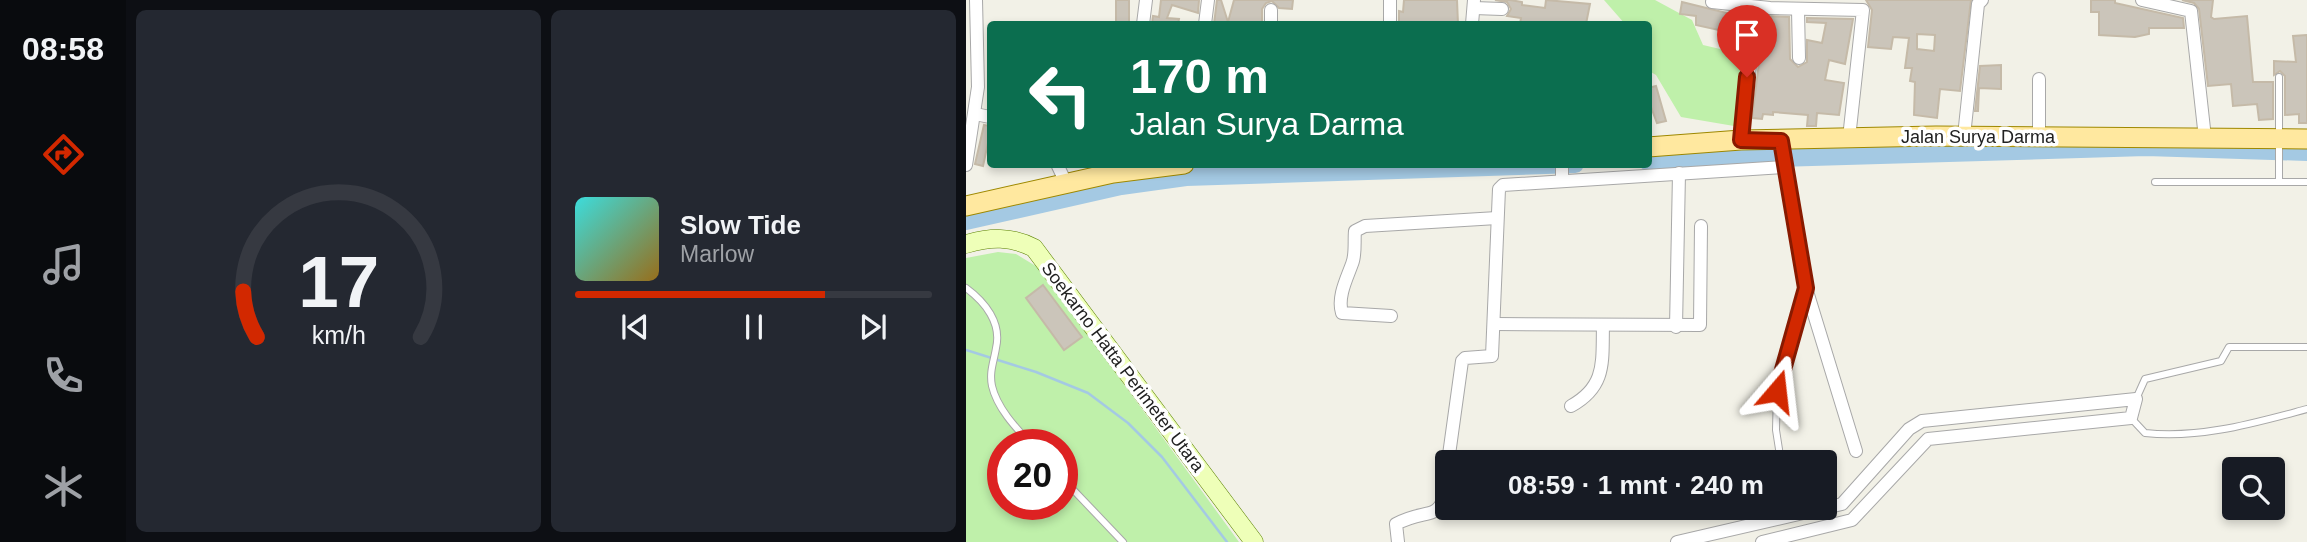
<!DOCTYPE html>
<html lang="id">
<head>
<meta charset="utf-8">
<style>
	:root { --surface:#171b24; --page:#242831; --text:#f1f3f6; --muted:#9ea1a6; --line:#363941; --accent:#d22800 }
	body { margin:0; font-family:Helvetica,sans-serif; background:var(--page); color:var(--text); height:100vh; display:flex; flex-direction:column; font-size:26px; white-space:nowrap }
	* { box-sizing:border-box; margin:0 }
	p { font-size:23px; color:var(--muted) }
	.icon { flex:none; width:38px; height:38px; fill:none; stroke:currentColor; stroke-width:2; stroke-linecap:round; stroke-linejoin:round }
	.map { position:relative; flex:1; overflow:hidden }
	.panel { display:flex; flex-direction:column; gap:10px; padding:10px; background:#0d0f14; width:840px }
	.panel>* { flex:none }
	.banner { position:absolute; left:21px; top:21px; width:665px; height:147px; border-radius:7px; box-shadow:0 4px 10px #0003; background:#0b6e4f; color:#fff; overflow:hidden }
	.fabs { position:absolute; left:1256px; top:457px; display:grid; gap:14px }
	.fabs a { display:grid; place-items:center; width:63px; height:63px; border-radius:7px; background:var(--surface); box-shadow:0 4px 10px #0003; font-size:35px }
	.speed { position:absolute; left:21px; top:429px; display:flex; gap:14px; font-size:35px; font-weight:700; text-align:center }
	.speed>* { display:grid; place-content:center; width:91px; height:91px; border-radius:50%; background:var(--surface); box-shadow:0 4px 10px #0003; line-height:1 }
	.speed .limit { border:10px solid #d22; background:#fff; color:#111 }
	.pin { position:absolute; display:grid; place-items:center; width:60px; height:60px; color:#fff; margin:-72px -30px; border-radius:50% 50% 50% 0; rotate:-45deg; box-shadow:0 0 7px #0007 }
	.pin .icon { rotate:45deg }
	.me { position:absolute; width:77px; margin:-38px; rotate:17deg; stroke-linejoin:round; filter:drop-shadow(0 0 5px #0008) }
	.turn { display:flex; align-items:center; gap:24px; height:147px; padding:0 28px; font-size:32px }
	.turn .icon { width:91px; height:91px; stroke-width:2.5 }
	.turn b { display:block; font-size:49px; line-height:60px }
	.panel .card { flex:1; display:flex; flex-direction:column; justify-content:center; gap:10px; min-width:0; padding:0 24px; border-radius:10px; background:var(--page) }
	.panel .dial { align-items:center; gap:0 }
	.dial svg { height:182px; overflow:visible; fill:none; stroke:var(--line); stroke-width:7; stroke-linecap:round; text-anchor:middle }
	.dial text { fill:var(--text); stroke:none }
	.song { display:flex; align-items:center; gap:21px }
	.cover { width:84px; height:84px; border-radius:10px; background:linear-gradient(135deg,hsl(180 70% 55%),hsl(40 70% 35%)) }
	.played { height:7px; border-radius:4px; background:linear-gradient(90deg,var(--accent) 70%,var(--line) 70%) }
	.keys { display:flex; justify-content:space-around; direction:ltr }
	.panel .tiles { flex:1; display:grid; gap:10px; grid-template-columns:repeat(2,1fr) }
	.trip { position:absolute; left:469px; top:450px; width:402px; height:70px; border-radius:7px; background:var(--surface); box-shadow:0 4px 10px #0003; font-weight:700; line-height:70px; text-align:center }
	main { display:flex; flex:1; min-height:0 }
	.dock { display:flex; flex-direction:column; width:126px; justify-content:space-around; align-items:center; background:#090b0e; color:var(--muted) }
	.dock .icon { width:49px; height:49px }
	.dock .selected { color:var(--accent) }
	.dock b { font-size:32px; color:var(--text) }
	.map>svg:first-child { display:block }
</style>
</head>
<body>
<main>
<nav class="dock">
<b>08:58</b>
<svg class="icon selected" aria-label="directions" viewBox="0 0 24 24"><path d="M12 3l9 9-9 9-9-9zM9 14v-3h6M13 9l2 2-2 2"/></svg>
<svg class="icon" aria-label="music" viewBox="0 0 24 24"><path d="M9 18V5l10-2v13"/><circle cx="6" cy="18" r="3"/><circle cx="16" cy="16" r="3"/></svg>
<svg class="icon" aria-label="phone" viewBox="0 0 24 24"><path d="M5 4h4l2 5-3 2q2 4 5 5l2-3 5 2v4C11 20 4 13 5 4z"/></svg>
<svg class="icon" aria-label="climate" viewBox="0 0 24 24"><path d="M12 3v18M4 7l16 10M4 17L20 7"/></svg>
</nav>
<section class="panel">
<div class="tiles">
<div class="card dial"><svg viewBox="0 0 100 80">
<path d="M14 69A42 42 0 1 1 86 69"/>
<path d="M14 69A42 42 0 0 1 8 49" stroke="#d22800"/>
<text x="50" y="56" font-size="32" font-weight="700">17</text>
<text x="50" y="72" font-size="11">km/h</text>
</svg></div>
<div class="card">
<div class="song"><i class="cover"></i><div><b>Slow Tide</b><p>Marlow</p></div></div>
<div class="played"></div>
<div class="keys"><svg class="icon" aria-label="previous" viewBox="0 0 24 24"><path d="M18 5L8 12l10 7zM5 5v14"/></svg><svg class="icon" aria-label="pause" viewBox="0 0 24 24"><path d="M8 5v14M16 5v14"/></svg><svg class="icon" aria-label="next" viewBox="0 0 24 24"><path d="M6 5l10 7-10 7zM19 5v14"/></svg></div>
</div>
</div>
</section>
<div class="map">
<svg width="1341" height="542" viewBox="0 0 1341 542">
	<rect width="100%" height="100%" fill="#f2f1e7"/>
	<g fill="#bff0aa" fill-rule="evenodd">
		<polygon points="638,0 689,0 726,20 737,45 780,55 768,126 715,117 690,75 683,71 682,24 659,24"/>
		<path d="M32 252 50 254 73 268 273 542H0V258ZM37 444H96V504H37Z"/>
	</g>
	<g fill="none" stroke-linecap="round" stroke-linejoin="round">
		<polyline stroke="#a4c9e3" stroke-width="2.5" points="0,350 70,372 122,393 162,423 196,457 261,542"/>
		<g stroke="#a4c9e3" stroke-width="18">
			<polyline points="682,162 1180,147 1341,152"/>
			<polyline points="0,221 155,186 220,177 609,164"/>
		</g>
	</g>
	<g fill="#cbc5ba" stroke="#c5baa8" stroke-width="2" fill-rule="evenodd">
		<rect x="150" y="0" width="13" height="24"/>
		<polygon points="195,0 233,0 232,13 206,5 201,18 213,19 212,24 186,24 187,16 193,17"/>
		<polygon points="251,0 255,0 262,22 268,0 327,0 326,9 313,8 306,1 300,3 296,9 296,24 248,24"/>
		<polygon points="438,0 491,0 492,24 433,24 433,11 437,12"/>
		<polygon points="529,0 544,0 556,2 556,5 579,8 580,0 624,4 620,24 554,24 555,18 541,16 545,9 541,2"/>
		<path d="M900 0H1005L994 91 974 89 971 118 948 115 949 82 944 81 946 68H939L943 38 927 37 925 49 902 47 906 10ZM951 34 969 35 968 51 951 49Z"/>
		<polygon points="1125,0 1149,0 1149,3 1217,18 1218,28 1183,28 1183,34 1169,37 1133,35 1133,12 1125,12"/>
		<polygon points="1216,0 1247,0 1245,17 1248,19 1281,16 1287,82 1307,82 1307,119 1293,120 1291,104 1267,106 1265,84 1242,86 1233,9 1228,3"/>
		<polygon points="716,2 781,18 779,30 775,35 730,25 730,16 714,14"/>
		<polygon points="799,16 823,17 824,59 832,67 841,62 841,40 856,43 860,23 841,22 841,18 887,19 879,64 863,60 859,80 878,83 873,115 851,113 850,126 841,126 842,115 807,112 807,115 797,114 796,119 786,118"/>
		<polygon points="1341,35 1341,123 1333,123 1333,114 1319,115 1319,76 1314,71 1308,75 1308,61 1330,62 1327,36"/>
		<polygon points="1035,65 1035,89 1013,88 1012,111 1009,111 1014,66"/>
		<polygon points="690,86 700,121 691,123 682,99 682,88"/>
		<polygon points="18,125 24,126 24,134 17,166 9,164"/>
		<polygon points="77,285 116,337 98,350 60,298"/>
	</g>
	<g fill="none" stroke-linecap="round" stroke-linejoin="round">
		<g stroke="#a8a8a8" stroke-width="8">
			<g id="service">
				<polyline points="1313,77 1313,182"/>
				<polyline points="1189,182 1341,182"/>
				<path d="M0 288C19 302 36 323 30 348 28 361 23 372 26 386 31 408 50 428 65 444"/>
				<polyline points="1170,399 1179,379 1255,361 1263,347 1341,347"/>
				<path d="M1165 418 1179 433C1234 439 1288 423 1341 409"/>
				<polyline points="815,462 810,430 811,391 839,293"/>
				<polyline points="96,478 157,542"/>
			</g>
		</g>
		<g stroke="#a8a8a8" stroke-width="14">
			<g id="minor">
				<polyline points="424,0 424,24"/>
				<polyline points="1176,0 1225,11 1239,138"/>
				<polyline points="746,2 804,8 897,10 883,138"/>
				<polyline points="508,8 536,9"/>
				<polyline points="832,10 833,58"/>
				<polyline points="177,24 180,0"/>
				<polyline points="239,24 242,0"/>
				<polyline points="305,24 305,10"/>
				<polyline points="506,24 508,0"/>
				<polyline points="9,114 24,117"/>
				<polyline points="998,136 1012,4 1016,0"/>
				<polyline points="1073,137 1073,79"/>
				<polyline points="775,140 791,7"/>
				<polyline points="815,141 840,288 890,451"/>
				<polyline points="91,164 100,183"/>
				<polyline points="596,164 596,181"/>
				<polyline points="0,165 12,87 10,0"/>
				<path d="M425 316 376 313C371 297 381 278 386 264 390 255 388 241 389 231L399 226 531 218"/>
				<polyline points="529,324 734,325 735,226"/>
				<polyline points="710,327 713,173"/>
				<path d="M605 406C641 386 636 361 637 325"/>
				<polyline points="482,462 496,361 499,358 526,356 533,189 537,185 818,167"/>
				<path d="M432 542 430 524C465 505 477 527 481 474"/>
				<polyline points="711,542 876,504 943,429 956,421 1170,399 1165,418 962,439 886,520 796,542"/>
			</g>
		</g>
		<g stroke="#5a8000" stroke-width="19">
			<path id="secondary" d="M0 244C24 237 45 236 68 248L288 542"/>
		</g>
		<g stroke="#9e8800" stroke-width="21">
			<g id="primary">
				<polyline points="682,147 775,140 970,136 1341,139"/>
				<polyline points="0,206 147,173 218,164"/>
			</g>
		</g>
		<use href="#service" stroke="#fff" stroke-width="6"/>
		<use href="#minor" stroke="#fff" stroke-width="12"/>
		<use href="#secondary" stroke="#eeffb8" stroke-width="18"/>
		<use href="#primary" stroke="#ffe89f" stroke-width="19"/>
	</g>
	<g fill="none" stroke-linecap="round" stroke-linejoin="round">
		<g stroke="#881a00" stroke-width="18">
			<polyline id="route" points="781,77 775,140 815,141 840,288 811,391"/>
		</g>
		<use href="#route" stroke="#d22800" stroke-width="12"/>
	</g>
	<g text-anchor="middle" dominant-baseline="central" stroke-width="7" stroke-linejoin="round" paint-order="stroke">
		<g font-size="18" fill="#212121" stroke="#fff">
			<text x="1012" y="137">Jalan Surya Darma</text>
			<text transform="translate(157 367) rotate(53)">Soekarno Hatta Perimeter Utara</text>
		</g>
	</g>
</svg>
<div class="fabs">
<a><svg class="icon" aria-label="search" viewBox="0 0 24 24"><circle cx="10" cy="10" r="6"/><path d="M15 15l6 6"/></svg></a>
</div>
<div class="speed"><div class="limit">20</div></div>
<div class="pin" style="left:781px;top:77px;background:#d93025"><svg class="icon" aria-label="arrive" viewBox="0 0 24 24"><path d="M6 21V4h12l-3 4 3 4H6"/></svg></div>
<svg class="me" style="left:811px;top:391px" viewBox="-20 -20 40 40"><path d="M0-17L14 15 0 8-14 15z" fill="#d22800" stroke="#fff" stroke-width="4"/></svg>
<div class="trip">08:59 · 1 mnt · 240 m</div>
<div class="banner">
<div class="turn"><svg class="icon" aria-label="left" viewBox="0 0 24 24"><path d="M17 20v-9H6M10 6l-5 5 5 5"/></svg><div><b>170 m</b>Jalan Surya Darma</div></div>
</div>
</div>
</main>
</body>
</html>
